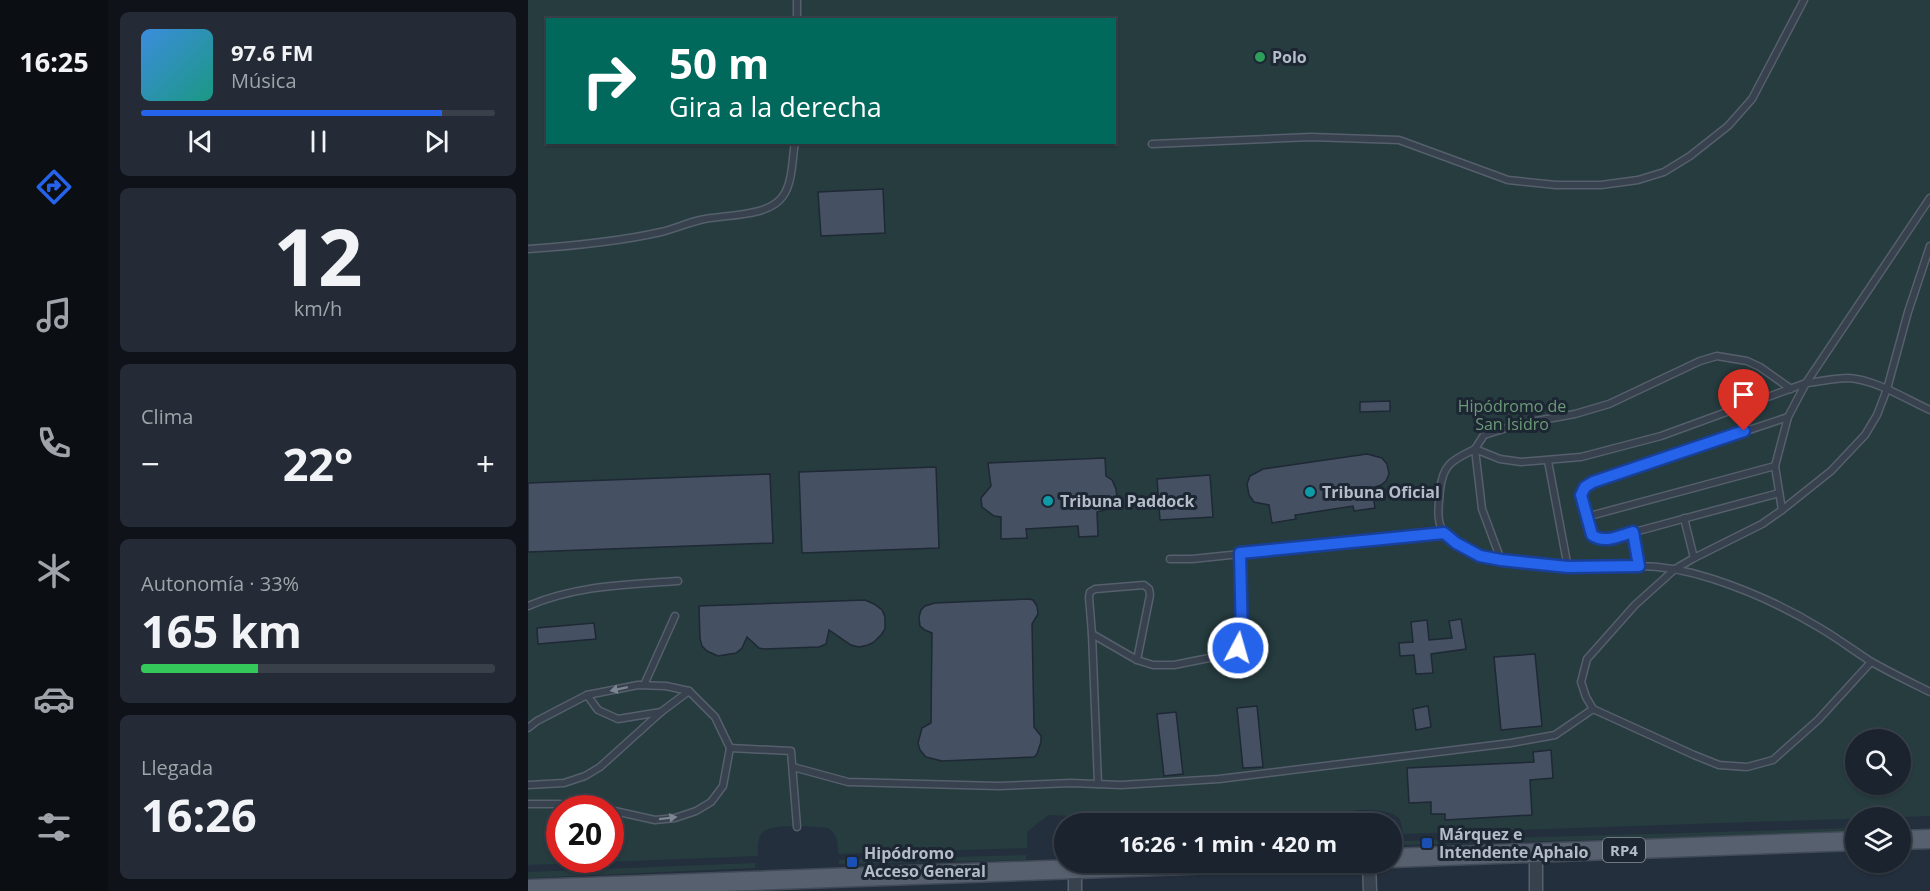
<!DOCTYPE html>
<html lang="es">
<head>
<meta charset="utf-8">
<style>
	:root { --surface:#1b232e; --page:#242b36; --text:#f1f3f6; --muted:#a0a4aa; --line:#39404a; --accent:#2563eb }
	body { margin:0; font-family:"Open Sans",sans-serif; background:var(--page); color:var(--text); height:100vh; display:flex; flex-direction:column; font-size:22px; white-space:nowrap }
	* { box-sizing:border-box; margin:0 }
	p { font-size:20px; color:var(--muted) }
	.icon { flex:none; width:33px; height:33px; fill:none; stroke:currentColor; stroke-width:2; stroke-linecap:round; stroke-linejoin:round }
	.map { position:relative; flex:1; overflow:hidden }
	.details { display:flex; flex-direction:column; gap:12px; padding:12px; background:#0f1319; width:420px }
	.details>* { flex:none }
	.top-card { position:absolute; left:18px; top:18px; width:570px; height:126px; border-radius:0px; box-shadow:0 2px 4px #0004,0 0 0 2px var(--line); background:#00695c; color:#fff; overflow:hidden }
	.buttons { position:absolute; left:1317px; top:729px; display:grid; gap:12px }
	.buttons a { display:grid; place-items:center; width:66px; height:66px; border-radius:50%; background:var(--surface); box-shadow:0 2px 4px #0004,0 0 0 2px var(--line); font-size:30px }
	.speed { position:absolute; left:18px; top:795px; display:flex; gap:12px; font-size:30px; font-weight:700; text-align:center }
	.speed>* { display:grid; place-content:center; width:78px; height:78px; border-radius:50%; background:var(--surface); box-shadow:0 2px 4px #0004,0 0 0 2px var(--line); line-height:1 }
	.speed .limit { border:9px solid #d22; background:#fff; color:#111 }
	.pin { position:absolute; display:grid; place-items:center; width:51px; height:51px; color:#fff; margin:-62px -26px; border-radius:50% 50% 50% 0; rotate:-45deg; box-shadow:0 0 6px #0007 }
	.pin .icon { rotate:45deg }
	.me { position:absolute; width:66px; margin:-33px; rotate:6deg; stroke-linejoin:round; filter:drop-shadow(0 0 4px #0008) }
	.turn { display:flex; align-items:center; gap:21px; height:126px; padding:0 24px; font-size:27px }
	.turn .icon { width:78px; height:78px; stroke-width:2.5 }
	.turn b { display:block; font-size:42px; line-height:51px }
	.big { font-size:45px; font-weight:700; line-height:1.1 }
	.details .tile { flex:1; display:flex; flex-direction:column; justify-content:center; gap:9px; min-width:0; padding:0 21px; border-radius:9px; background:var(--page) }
	.details .dial { align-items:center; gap:0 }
	.dial b { font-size:78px; line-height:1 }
	.song { display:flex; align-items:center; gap:18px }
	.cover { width:72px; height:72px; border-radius:9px; background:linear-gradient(135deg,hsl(210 70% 55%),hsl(170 70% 35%)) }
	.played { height:6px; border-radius:3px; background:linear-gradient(90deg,var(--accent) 85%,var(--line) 85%) }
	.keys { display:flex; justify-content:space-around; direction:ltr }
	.heat { display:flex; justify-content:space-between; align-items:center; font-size:33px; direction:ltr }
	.charge { height:9px; border-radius:4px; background:linear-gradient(90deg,#34c759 33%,var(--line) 0) }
	.trip { position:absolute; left:526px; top:813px; width:348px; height:60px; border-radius:30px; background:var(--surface); box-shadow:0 2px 4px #0004,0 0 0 2px var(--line); font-weight:700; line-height:60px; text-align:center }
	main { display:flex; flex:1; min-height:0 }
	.menu { display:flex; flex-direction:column; width:108px; justify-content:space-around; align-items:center; background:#0b0e12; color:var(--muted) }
	.menu .icon { width:42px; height:42px }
	.menu .active { color:var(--accent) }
	.menu b { font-size:27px; color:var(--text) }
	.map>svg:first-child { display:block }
</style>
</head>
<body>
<main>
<nav class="menu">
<b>16:25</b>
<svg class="icon active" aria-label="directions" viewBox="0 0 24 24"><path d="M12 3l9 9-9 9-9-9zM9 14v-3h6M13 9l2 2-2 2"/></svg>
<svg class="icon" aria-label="music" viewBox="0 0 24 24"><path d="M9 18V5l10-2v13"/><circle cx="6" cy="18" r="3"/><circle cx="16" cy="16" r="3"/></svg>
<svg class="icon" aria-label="phone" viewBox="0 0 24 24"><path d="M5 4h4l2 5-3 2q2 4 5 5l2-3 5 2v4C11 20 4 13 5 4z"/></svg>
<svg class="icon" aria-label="climate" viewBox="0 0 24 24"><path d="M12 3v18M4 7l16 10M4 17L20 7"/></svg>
<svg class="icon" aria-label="car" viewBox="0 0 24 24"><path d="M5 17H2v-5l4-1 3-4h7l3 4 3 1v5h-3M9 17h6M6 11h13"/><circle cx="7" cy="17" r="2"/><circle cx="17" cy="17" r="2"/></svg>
<svg class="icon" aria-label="filters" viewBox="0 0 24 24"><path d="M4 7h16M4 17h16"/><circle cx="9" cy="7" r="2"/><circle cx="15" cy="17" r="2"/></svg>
</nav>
<section class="details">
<div class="tile">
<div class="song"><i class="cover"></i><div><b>97.6 FM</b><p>Música</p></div></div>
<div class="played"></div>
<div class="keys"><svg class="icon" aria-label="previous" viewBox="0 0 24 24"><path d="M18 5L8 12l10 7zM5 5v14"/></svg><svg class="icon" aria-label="pause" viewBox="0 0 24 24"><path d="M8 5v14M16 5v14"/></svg><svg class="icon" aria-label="next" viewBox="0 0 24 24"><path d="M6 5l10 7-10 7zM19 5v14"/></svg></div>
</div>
<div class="tile dial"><b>12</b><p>km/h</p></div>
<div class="tile"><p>Clima</p>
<div class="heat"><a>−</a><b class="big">22°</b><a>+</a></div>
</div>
<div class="tile"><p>Autonomía · 33%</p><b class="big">165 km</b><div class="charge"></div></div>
<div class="tile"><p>Llegada</p><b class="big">16:26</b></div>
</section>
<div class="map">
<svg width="1402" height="891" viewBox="0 0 1402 891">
	<rect width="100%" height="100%" fill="#242f3e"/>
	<g fill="#263c3f" fill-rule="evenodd">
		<path d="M0 0H1402V816L875 834C874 830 874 824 872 820 866 808 824 807 815 815 813 816 811 822 810 824H575L567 817 520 815 499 832V848L310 854C310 843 310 835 300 828 288 826 240 823 234 833 229 839 230 848 230 856L0 865ZM20 20H586V142H20ZM1328 740H1372V784H1328ZM32 808H82V860H32Z"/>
		<polygon points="1328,828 1327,833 876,845 876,841"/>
		<polygon points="498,855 498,860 311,864 311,860"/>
		<polygon points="227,863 227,868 0,878 0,872"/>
	</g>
	<g fill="#455162" stroke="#1f2835" stroke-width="1.5">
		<polygon points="355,189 357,233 293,236 290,192"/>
		<polygon points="862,401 862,411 832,412 832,402"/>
		<polygon points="839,454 854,458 859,464 861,474 858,481 853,485 844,488 847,508 826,511 825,506 767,515 768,519 744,523 741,505 726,502 721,495 719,484 722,476 735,469"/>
		<polygon points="577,458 578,476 584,480 588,489 589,497 580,509 569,512 570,536 551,537 550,526 498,529 499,538 473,539 473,517 466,516 454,507 453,498 463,486 460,463"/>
		<polygon points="408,467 411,548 274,553 271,472"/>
		<polygon points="242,474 245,543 0,552 0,483"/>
		<polygon points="682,475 685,517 632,520 629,479"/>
		<polygon points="501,599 505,600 509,606 510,614 504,624 506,727 513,736 513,742 509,754 506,757 414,761 398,757 392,750 390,743 394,728 403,723 404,633 397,630 392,626 391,617 393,610 397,606 407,603"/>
		<polygon points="337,600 346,604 354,610 357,617 357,629 353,635 346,642 340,645 331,647 323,645 301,630 298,644 291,647 236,649 231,648 219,637 214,648 208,653 190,656 179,651 174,646 172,639 171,606"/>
		<polygon points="933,619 938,649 903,654 905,673 888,674 886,655 872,656 871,643 885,642 883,622 899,620 901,640 924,638 921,621"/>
		<polygon points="66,623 68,639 10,644 9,628"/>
		<polygon points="1007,654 1014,726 973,730 966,657"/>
		<polygon points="729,706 735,767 715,768 709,708"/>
		<polygon points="900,706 903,727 888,730 885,709"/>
		<polygon points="648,712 655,774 636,776 629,714"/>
		<polygon points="1023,750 1025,778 1002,780 1004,815 917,820 917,814 903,814 903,802 881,803 879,768 1006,762 1005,752"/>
	</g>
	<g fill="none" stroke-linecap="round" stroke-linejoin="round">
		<g stroke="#565f6c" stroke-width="9">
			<g id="lane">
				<polyline points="269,20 269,0"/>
				<polyline points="624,144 783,137 871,140 980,180 1028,185 1073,185 1110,180 1136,172 1162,156 1200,126 1224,99 1276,0"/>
				<path d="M1402 198 1278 383 1133 436 1053 457 993 462 972 459 947 449C925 460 915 463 912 490 911 504 907 522 917 534 938 560 1009 567 1041 567 1064 568 1087 565 1109 566 1135 566 1161 571 1185 579 1222 591 1259 608 1292 628 1309 638 1325 650 1342 661 1361 672 1382 682 1402 692"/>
				<path d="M0 249C44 246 89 242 133 232 146 229 159 223 172 220 196 214 240 218 255 196 265 182 264 159 267 142"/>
				<polyline points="1020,461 1040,568"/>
				<polyline points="1251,493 1077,540 1070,540 1064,535 1053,495 1057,487 1065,482 1260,417"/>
				<path d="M1254 510 1247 466 1260 417 1278 383C1291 382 1306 378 1320 378 1346 379 1378 399 1402 410"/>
				<polyline points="1058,517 1247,466"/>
				<polyline points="1156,518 1166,558"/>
				<polyline points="1105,532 1111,566"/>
				<polyline points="642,559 664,559 916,533"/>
				<polyline points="973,560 954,509 947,449 956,435 991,424 1047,414 1081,404 1172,361 1189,356 1219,361 1232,367 1263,389"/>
				<path d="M0 606C50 585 97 585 150 581"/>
				<polyline points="564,634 609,660 625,665 646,665 701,654 710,648 714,638 712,553"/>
				<polyline points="1343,662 1290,720 1245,760 1219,767 1191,765 1166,755 1065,709 1058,697 1053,682 1059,659 1107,605 1147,569 1166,558 1234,524 1254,510 1303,471 1337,435 1349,415 1359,389 1380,312 1402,246"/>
				<polyline points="116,685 147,616"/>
				<polyline points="59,695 70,710 90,719 133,712"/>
				<polyline points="0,728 9,721 59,695 110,685 138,686 161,691 187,717 202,748 195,786 183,802 168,811 147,818 127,820 82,810"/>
				<polyline points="202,748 263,751 269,827"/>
				<polyline points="265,767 320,782 471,786 543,783 593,785 691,779 983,743 1027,735 1065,709"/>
				<polyline points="570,784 564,634 561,597 562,592 567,589 616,585 621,589 622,595 609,660"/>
				<polyline points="0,785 36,783 57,776 72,767 133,712 161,691"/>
				<polyline points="0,804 30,804 75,808"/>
			</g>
		</g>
		<g stroke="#565f6c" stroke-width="15">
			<g id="street">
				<polyline points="1008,853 1008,891"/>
				<polyline points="841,862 842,891"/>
				<polyline points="547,891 547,869"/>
			</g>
		</g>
		<g stroke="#414a57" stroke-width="21">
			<g id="primary">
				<polyline points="1372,840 1402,839"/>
				<polyline points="864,858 1328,841"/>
				<polyline points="0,889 740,862"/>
			</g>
		</g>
		<use href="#lane" stroke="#38414e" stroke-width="6"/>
		<use href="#street" stroke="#38414e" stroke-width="12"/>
		<use href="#primary" stroke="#56606e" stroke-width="18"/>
	</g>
	<defs><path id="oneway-solid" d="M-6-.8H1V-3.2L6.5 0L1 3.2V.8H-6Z" transform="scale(1.5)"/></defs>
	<g fill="#7c8592">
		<use href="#oneway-solid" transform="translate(91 689) rotate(168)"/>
		<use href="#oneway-solid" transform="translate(140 818) rotate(-7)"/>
	</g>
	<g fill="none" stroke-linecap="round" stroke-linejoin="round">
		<g stroke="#184099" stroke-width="15">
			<path id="route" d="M710 648 714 638 712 553 916 533 928 543 952 556 973 560 1040 567 1111 566 1105 532C1091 536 1077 544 1064 535L1053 495 1057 487 1065 482 1216 431"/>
		</g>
		<use href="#route" stroke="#2563eb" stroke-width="10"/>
	</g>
	<circle fill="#2e9e5b" stroke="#1d2633" stroke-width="2" cx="732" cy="57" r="6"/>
	<g fill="#0f9aa8" stroke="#1d2633" stroke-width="2">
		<circle cx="782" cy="492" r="6"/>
		<circle cx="520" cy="501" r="6"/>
	</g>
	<g fill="#1a4fb4" stroke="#1d2633" stroke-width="2">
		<rect x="893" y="837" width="12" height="12" rx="3"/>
		<rect x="318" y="856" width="12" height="12" rx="3"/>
	</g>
	<g text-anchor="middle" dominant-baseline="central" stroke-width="6" stroke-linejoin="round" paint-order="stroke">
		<rect fill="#1d2633" stroke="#878f9c" stroke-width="1.5" x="1075" y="838" width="42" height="24" rx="4.5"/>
		<g font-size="15" font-weight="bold" fill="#b4bcc9">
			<text x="1096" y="850">RP4</text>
		</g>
		<g font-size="16" font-weight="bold" fill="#b4bcc9" stroke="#1d2633" text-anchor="start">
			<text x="744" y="57">Polo</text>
			<text x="794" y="492">Tribuna Oficial</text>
			<text x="532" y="501">Tribuna Paddock</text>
			<text x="911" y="834">Márquez e<tspan x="911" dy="18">Intendente Aphalo</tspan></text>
			<text x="336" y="853">Hipódromo<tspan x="336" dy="18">Acceso General</tspan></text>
		</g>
		<g font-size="16" fill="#6b9a76" stroke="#1d2633">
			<text x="984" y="406">Hipódromo de<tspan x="984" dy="18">San Isidro</tspan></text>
		</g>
	</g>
</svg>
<div class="buttons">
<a><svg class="icon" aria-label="search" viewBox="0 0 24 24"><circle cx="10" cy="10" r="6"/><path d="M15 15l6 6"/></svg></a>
<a><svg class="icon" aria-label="layers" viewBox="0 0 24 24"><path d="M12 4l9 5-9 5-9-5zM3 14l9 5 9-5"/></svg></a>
</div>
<div class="speed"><div class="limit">20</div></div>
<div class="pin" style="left:1216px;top:431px;background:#d93025"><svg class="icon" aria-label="arrive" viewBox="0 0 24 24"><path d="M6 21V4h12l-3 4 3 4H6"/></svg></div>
<svg class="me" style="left:710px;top:648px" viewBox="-20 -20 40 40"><circle r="17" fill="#2563eb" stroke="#fff" stroke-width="3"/><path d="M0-11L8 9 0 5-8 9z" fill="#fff"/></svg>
<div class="trip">16:26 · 1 min · 420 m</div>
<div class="top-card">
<div class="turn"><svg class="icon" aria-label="right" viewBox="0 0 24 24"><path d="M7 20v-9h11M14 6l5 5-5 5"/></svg><div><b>50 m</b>Gira a la derecha</div></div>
</div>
</div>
</main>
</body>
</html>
